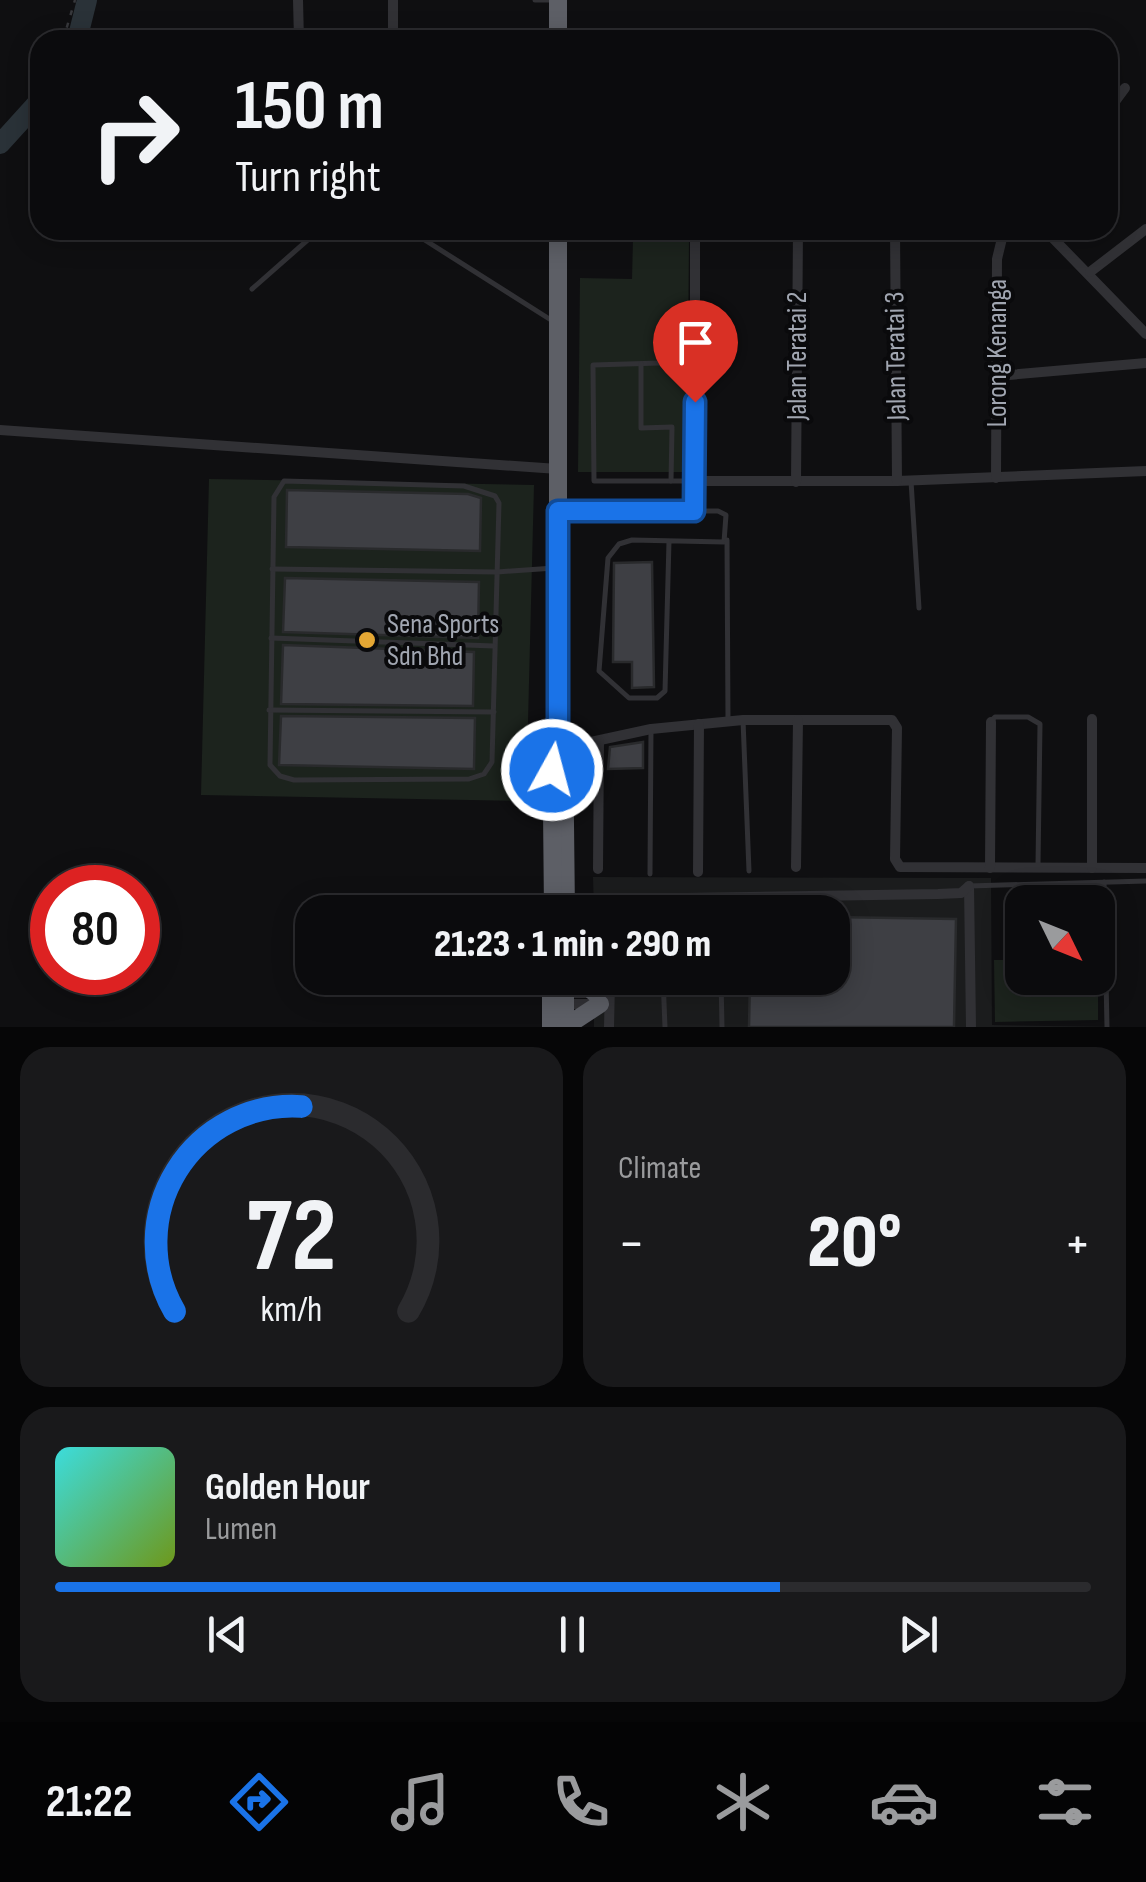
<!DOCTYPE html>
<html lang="en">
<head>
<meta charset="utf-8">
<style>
	:root { --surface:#0b0b0d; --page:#19191b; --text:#f1f3f6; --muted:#9a9b9d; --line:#2b2b2e; --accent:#1a73e8 }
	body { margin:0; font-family:"Sofia Sans Condensed",sans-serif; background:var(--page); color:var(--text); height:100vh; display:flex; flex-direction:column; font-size:38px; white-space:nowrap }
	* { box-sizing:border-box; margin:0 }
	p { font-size:32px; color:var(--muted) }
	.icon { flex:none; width:55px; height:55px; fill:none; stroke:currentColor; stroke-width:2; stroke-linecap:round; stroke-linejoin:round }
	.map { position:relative; height:1027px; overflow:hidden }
	.panel { display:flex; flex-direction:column; gap:20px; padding:20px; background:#060607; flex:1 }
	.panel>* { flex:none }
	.top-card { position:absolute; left:30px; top:30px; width:1088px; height:210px; border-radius:30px; box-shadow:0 5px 25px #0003,0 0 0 2px var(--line); background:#0b0b0d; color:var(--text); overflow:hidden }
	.needle { width:65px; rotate:133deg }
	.fabs { position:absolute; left:1005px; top:885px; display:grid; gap:20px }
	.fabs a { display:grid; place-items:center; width:110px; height:110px; border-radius:20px; background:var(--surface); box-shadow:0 5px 25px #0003,0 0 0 2px var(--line); font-size:50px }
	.speed { position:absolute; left:30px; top:865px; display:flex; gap:20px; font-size:50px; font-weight:700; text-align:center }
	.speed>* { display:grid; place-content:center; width:130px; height:130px; border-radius:50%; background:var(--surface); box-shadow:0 5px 25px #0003,0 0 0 2px var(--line); line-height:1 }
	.speed .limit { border:15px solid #d22; background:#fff; color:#111 }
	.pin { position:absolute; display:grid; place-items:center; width:85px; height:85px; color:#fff; margin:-102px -42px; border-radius:50% 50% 50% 0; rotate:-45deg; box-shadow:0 0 10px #0007 }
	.pin .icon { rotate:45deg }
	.me { position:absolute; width:110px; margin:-55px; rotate:7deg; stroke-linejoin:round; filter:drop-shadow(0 0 8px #0008) }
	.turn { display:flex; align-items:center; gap:35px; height:210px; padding:0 40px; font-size:45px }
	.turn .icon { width:130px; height:130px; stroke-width:2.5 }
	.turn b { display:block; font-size:70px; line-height:85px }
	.big { font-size:75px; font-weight:800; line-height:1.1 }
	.panel .widget { flex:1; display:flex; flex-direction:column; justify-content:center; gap:15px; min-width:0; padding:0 35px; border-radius:30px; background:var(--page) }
	.panel .dial { align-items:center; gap:0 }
	.dial svg { height:260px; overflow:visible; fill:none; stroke:var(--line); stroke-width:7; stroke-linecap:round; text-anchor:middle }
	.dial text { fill:var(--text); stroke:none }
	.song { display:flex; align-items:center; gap:30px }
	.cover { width:120px; height:120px; border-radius:15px; background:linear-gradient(135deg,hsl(180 70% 55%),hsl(80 70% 35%)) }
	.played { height:10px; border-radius:5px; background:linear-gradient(90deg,var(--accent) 70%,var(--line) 70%) }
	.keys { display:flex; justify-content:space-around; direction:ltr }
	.heat { display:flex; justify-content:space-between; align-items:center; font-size:55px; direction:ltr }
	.panel .tiles { flex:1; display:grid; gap:20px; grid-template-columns:1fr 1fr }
	.widget:last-child { grid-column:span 2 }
	.trip { position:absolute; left:295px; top:895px; width:555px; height:100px; border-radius:30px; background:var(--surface); box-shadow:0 5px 25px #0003,0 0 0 2px var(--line); font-weight:800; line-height:100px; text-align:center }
	.menu { display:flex; height:160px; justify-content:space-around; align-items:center; background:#040405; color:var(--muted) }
	.menu .icon { width:70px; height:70px }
	.menu .active { color:var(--accent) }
	.menu b { font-size:45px; color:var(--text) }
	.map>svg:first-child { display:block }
</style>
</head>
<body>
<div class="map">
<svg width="1146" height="1027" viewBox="0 0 1146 1027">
	<rect width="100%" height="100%" fill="#0f0f11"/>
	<polygon fill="#1b1c1d" points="593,877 991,878 992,1025 1119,1027 594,1027 594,978 832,978 832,912 594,912"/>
	<g fill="#1c231d">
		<polygon points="633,239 689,239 687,472 578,472 580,278 632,279"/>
		<polygon points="209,479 534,485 526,801 201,795"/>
		<polygon points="994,960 1022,960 1022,978 1098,974 1098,1020 995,1022"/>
	</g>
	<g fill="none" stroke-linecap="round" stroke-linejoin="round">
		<g stroke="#2a3238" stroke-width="20">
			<polyline points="77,40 87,0"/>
			<polyline points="0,144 40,100"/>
		</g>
	</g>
	<g fill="#3e3f44" stroke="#292a2c" stroke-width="2.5">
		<polygon points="287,490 468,494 481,498 480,551 286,547"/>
		<polygon points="652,562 654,687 632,688 632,662 613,662 614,563"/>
		<polygon points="285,578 479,582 478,638 283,632"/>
		<polygon points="283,645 474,652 473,706 281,704"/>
		<polygon points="281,716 475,718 474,769 279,765"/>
		<polygon points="643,742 643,768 608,769 610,747"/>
		<polygon points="832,917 956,919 954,1027 749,1027 750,978 832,978"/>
	</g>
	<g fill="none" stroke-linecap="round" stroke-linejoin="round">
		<polyline stroke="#37383c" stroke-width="2.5" stroke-dasharray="5 8" stroke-linecap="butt" points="63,40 75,0"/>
		<g stroke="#313135" stroke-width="5">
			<polyline points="535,0 552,0"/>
			<polyline points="409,230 551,320"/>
			<polyline points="252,289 319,230"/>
			<polyline points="693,362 593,365 594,481 695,481 693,511"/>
			<polyline points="641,364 641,428 672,427 671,481"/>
			<polygon points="284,481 464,486 495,496 499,503 492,762 484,774 469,779 294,780 280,776 270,765 274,497"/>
			<polyline points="911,481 919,608"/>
			<polyline points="564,511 718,511 726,515 724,542 632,540 619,544 608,558 599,671 629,698 657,698 665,691 669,541"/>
			<polyline points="727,540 728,721"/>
			<polyline points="272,569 497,572 554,568"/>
			<polyline points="271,638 494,646"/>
			<polyline points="269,710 494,712"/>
			<polyline points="743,720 749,871"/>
			<polyline points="991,721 995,717 1028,717 1040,724 1038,865"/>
			<polyline points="650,874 651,729"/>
			<polyline points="1104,882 1107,1027"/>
			<polyline points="969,886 1146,881"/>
			<polyline points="720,900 720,912"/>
			<polyline points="663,978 665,1027"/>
			<polyline points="721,978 722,1027"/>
		</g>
		<g stroke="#313135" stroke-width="10">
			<polyline points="298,0 299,40"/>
			<polyline points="393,0 393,40"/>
			<polyline points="1108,111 1125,88"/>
			<polyline points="695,230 695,481 897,481 1146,471"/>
			<polyline points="895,230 897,481"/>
			<polyline points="1045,230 1146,334"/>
			<polyline points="1090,272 1146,229"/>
			<polyline points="997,376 1146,363"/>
			<polyline points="0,430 558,469"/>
			<polyline points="996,478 997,259 1004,230"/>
			<polyline points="796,482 798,230"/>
			<polyline points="565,754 577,745 651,729 743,720 892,720 897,728 895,859 900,867 1146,868"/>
			<polyline points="796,867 798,720"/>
			<polyline points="990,868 991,722"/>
			<polyline points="1092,868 1092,719"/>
			<polyline points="598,869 599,741"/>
			<polyline points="698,872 699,724"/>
			<polyline points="969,886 971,1027"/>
			<polyline points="610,912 622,899 938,894 961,893 969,886"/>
			<polyline points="565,993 600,993 610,979"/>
			<polyline points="565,1004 598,1004"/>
			<polyline points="609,1027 610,983"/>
		</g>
		<g stroke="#5d5f66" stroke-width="18">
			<polyline points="558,0 558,40"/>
			<polyline points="558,230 558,721 564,734 566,912"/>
			<polyline points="552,810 553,912"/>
			<polyline points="578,978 596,994"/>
			<polyline points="551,1027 551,978"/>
			<polyline points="565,1027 565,978"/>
			<polyline points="565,1027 600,1004"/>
		</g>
	</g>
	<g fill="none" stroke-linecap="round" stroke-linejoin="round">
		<g stroke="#114b97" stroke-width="25">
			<polyline id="route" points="552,770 552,734 558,721 558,511 694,511 695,402"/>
		</g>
		<use href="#route" stroke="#1a73e8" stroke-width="18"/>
	</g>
	<circle fill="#e4a734" stroke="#0a0a0c" stroke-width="4" cx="367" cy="640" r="10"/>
	<g text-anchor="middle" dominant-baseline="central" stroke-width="8" stroke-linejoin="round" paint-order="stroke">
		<g font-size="28" fill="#a1a6b1" stroke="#0a0a0c">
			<text transform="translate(997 353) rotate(-90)">Lorong Kenanga</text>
			<text transform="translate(797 356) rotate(-90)">Jalan Teratai 2</text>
			<text transform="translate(896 356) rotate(-91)">Jalan Teratai 3</text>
		</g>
		<g font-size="28" fill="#a1a6b1" stroke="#0a0a0c" text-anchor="start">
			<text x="387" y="624">Sena Sports<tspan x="387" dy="32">Sdn Bhd</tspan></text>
		</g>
	</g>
</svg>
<div class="fabs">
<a><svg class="needle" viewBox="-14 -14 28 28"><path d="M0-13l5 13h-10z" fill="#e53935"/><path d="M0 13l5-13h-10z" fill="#9a9b9d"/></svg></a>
</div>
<div class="speed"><div class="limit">80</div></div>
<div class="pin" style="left:695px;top:402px;background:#d93025"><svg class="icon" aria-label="arrive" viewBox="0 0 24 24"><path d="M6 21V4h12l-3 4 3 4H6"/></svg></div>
<svg class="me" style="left:552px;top:770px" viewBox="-20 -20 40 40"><circle r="17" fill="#1a73e8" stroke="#fff" stroke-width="3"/><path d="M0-11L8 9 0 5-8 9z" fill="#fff"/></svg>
<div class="trip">21:23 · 1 min · 290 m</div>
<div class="top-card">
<div class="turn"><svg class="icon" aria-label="right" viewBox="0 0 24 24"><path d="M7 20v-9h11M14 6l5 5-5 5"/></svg><div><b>150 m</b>Turn right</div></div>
</div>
</div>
<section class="panel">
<div class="tiles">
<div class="widget dial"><svg viewBox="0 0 100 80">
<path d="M14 69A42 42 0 1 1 86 69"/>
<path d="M14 69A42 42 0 0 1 53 6" stroke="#1a73e8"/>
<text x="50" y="56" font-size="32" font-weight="700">72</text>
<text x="50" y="72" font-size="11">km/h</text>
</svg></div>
<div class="widget"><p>Climate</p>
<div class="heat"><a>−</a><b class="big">20°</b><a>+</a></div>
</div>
<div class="widget">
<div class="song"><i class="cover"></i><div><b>Golden Hour</b><p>Lumen</p></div></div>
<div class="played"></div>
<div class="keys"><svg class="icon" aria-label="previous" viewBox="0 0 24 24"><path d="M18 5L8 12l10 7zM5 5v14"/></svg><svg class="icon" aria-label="pause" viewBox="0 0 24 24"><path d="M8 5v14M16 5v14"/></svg><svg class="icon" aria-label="next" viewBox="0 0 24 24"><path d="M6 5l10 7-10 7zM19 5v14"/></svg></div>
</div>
</div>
</section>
<nav class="menu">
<b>21:22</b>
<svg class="icon active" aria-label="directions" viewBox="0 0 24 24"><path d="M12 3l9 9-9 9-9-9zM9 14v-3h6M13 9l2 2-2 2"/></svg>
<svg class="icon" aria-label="music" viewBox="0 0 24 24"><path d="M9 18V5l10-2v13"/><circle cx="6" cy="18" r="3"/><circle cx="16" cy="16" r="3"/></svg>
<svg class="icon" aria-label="phone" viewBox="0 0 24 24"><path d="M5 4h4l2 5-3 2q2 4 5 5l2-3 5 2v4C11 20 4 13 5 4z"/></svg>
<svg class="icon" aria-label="climate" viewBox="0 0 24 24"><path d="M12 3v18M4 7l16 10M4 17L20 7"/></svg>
<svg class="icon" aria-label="car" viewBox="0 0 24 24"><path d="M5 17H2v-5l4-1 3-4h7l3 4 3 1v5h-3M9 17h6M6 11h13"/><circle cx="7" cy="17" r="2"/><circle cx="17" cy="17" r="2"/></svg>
<svg class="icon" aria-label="filters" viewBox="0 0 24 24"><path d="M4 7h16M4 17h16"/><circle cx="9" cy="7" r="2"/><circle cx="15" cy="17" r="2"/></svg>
</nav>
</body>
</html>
